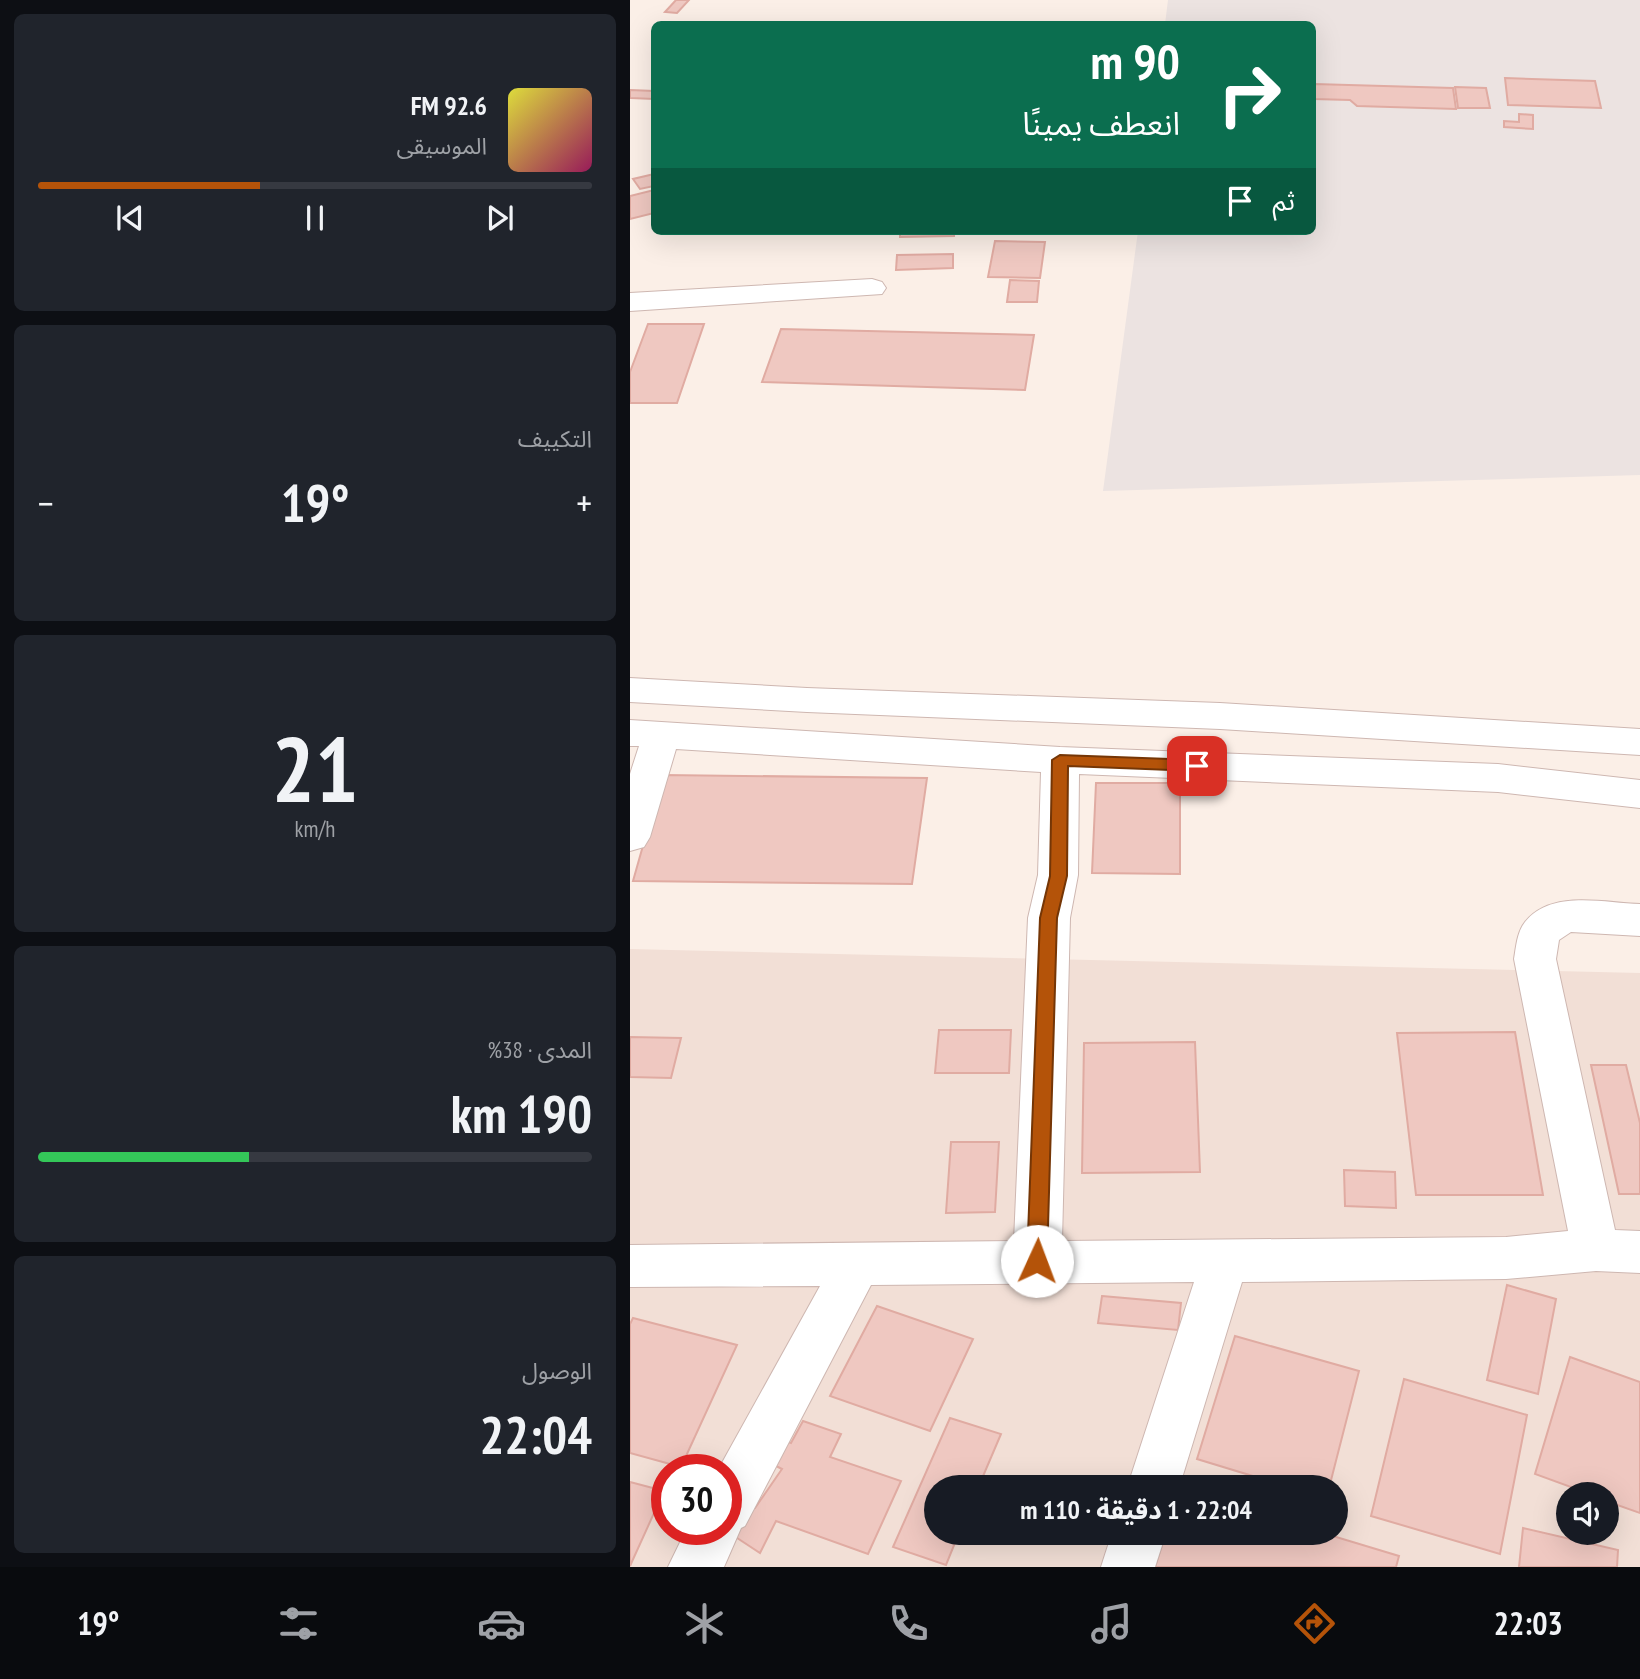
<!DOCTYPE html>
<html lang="ar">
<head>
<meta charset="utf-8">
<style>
	:root { --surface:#171b24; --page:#20242c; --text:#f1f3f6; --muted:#9ea1a6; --line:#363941; --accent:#b45309 }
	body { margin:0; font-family:"PT Sans Narrow","Noto Sans Arabic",sans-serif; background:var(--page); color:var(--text); direction:rtl; height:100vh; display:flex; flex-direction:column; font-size:26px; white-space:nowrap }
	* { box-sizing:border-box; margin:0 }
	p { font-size:23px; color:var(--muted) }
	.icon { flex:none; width:38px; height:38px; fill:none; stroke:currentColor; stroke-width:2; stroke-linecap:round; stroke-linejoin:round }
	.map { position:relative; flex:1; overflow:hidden; direction:ltr }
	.drawer { display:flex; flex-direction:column; gap:14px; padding:14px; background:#0d0f14; width:630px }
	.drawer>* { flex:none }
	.banner { position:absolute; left:21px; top:21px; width:665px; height:214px; border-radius:10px; box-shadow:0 7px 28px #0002; direction:rtl; background:#0b6e4f; color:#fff; overflow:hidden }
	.fabs { position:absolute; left:926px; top:1482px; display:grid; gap:14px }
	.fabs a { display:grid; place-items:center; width:63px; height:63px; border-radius:50%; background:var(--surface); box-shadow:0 7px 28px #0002; font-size:35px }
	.speed { position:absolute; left:21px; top:1454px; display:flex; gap:14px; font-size:35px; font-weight:700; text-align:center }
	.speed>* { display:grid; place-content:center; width:91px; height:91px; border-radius:50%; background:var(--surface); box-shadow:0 7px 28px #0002; line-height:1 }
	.speed .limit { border:10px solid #d22; background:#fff; color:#111 }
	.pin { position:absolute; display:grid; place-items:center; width:60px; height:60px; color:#fff; margin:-30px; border-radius:14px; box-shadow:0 4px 10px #0006 }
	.me { position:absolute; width:77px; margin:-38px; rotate:2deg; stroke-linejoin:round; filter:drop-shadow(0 0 5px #0008) }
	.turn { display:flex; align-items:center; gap:24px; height:147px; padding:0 21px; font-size:32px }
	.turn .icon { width:91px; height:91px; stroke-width:2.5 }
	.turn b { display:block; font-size:49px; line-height:60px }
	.then { display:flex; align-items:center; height:66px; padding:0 21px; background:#0003; gap:14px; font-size:26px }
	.big { font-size:52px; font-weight:700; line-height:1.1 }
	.drawer .card { flex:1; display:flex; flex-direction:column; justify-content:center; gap:10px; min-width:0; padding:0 24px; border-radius:10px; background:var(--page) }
	.drawer .dial { align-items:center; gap:0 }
	.dial b { font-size:91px; line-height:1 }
	.song { display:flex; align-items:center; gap:21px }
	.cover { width:84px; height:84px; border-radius:10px; background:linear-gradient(135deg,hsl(60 70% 55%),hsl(330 70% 35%)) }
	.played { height:7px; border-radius:4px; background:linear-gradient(90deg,var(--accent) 40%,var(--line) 40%) }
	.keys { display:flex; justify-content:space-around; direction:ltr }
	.heat { display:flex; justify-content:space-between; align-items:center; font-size:38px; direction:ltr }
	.charge { height:10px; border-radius:5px; background:linear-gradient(90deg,#34c759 38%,var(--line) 0) }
	.trip { position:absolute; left:294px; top:1475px; width:424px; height:70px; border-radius:35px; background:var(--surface); box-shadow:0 7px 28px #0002; font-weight:700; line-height:70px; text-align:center; direction:rtl }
	.tabs { display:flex; height:112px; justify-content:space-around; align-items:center; background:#090b0e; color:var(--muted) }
	.tabs .icon { width:49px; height:49px }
	.tabs .active { color:var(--accent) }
	.tabs b { font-size:32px; color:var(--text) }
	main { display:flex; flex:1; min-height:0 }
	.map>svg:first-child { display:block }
</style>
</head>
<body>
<main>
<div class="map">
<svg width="1010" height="1567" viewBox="0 0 1010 1567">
	<rect width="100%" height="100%" fill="#fbefe7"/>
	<path fill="#f2dfd6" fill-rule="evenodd" d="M0 949 1010 973V1567H0ZM37 1470H96V1530H37ZM306 1488H705V1533H306ZM938 1494H976V1533H938Z"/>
	<polygon fill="#ece3e1" points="538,0 1010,0 1010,475 473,491 508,231 682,231 682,24 535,24"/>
	<g fill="#efc8c1" stroke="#e0aba2" stroke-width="2">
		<polygon points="46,0 59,0 47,13 35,12"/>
		<polygon points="875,78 965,81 971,108 878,105"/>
		<polygon points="684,84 823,88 826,109 727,106 720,100 684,99"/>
		<polygon points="825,87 856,88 860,108 828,108"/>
		<polygon points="0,90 24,91 24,99 0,98"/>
		<polygon points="889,114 903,115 903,129 874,127 874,121 889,122"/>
		<polygon points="24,174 24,186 10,189 3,179"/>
		<polygon points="24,190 24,213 0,219 0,196"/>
		<polygon points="270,231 324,231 324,236 270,237"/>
		<polygon points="365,241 415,242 410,278 358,277"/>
		<polygon points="323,254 323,268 266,270 267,255"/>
		<polygon points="380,280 409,281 407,302 377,302"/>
		<polygon points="18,324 74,324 47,403 0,403 0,372"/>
		<polygon points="151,329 404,335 395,390 132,382"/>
		<polygon points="33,775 297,778 282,884 3,881"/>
		<polygon points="466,783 550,783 550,874 462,873"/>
		<polygon points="309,1030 381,1030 379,1073 305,1073"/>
		<polygon points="885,1032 913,1195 786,1195 767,1033"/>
		<polygon points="0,1037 51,1038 41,1078 0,1077"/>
		<polygon points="565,1042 570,1172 452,1173 454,1043"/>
		<polygon points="961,1065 996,1065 1010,1123 1010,1194 989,1194"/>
		<polygon points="321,1142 369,1142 365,1212 316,1213"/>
		<polygon points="714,1170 765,1172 766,1208 715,1206"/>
		<polygon points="877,1285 926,1299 908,1394 857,1380"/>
		<polygon points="472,1296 551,1303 548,1330 468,1323"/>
		<polygon points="247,1306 343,1339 300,1431 200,1396"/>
		<polygon points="3,1318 107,1345 51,1467 0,1453 0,1324"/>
		<polygon points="605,1336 729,1371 699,1488 662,1488 567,1459"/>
		<polygon points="940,1357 1010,1382 1010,1513 976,1501 976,1494 960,1494 905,1474"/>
		<polygon points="774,1379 897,1415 870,1554 741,1516"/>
		<polygon points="320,1418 371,1434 348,1488 306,1488 306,1533 329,1533 316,1565 263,1547"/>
		<polygon points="173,1421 211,1434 200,1457 271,1481 238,1554 146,1521 130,1553 98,1532 110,1508 125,1508 152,1469 138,1462 146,1437 161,1443"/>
		<polygon points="0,1482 34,1491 0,1566"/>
		<polygon points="893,1528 988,1550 987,1567 889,1567"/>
		<polygon points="536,1533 693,1533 769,1556 766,1567 525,1567"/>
	</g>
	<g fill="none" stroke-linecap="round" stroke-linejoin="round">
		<g stroke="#ceb7b1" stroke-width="2">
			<g id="minor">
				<polygon points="242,279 252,282 256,288 252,294 0,311 0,293"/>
				<polygon points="0,678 177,688 590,703 1010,729 1010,755 590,729 177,712 0,702"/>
				<path d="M0 720 430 747 868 764 1010 780V808L868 792 449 774 448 875 440 918 432 1241 876 1237 938 1231 884 959C886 947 887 932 895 922 921 889 974 903 1010 904V936L941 932 929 940 926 959 985 1230 1010 1231V1273L966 1271 876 1279 612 1282 549 1488H497L564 1282 241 1285 115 1526 111 1528 94 1567H38L56 1530H96V1470H88L190 1286 0 1287V1245L384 1241 398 918 408 875 411 772 46 749 20 837 14 847 0 851V774L9 746H0Z"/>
				<polygon points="482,1533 536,1533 525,1567 471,1567"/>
			</g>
		</g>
		<use href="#minor" fill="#fff" fill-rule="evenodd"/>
	</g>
	<polygon fill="#b45309" stroke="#753606" stroke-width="2" points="430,755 567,760 575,766 567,771 438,766 437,876 427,918 417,1261 414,1267 407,1270 400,1267 397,1261 410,918 420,876 422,760"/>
</svg>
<div class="fabs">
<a><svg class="icon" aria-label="sound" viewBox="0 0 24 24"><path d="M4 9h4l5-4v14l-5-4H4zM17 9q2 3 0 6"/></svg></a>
</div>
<div class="speed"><div class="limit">30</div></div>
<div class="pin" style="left:567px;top:766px;background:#d93025"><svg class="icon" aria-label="arrive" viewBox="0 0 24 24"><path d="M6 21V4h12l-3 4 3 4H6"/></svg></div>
<svg class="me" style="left:407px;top:1261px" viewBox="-20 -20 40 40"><circle r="19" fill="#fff"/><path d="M0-13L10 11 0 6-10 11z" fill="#b45309"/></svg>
<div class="trip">22:04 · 1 دقيقة · 110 m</div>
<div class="banner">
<div class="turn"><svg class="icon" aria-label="right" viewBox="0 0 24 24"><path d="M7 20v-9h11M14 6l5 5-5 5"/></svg><div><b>90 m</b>انعطف يمينًا</div></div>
<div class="then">ثم<svg class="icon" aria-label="arrive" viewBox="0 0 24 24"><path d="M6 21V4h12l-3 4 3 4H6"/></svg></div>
</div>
</div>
<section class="drawer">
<div class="card">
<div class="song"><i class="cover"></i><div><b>92.6 FM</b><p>الموسيقى</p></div></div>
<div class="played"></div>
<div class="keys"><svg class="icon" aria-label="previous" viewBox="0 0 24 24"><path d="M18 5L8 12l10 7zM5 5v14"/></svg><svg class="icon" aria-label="pause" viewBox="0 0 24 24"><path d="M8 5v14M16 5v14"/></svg><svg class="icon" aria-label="next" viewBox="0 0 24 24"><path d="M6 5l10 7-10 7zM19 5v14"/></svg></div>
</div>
<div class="card"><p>التكييف</p>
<div class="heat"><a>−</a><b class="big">19°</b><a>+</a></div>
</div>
<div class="card dial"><b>21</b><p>km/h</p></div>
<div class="card"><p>المدى · 38%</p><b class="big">190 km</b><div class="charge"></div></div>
<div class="card"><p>الوصول</p><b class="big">22:04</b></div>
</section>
</main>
<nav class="tabs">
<b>22:03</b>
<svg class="icon active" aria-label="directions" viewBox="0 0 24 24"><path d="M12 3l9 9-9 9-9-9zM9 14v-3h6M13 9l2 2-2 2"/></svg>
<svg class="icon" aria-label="music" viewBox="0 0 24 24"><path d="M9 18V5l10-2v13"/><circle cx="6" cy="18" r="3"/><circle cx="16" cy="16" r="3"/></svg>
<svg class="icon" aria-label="phone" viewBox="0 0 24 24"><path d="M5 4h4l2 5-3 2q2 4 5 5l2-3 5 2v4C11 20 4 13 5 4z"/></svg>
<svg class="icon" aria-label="climate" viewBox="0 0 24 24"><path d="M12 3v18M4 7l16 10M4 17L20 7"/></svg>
<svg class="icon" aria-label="car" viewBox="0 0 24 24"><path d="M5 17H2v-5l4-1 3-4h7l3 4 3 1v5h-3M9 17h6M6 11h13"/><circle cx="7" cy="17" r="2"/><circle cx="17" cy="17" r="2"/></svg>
<svg class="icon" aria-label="filters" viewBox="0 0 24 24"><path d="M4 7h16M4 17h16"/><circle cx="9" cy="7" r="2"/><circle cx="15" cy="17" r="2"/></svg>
<b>19°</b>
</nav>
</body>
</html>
